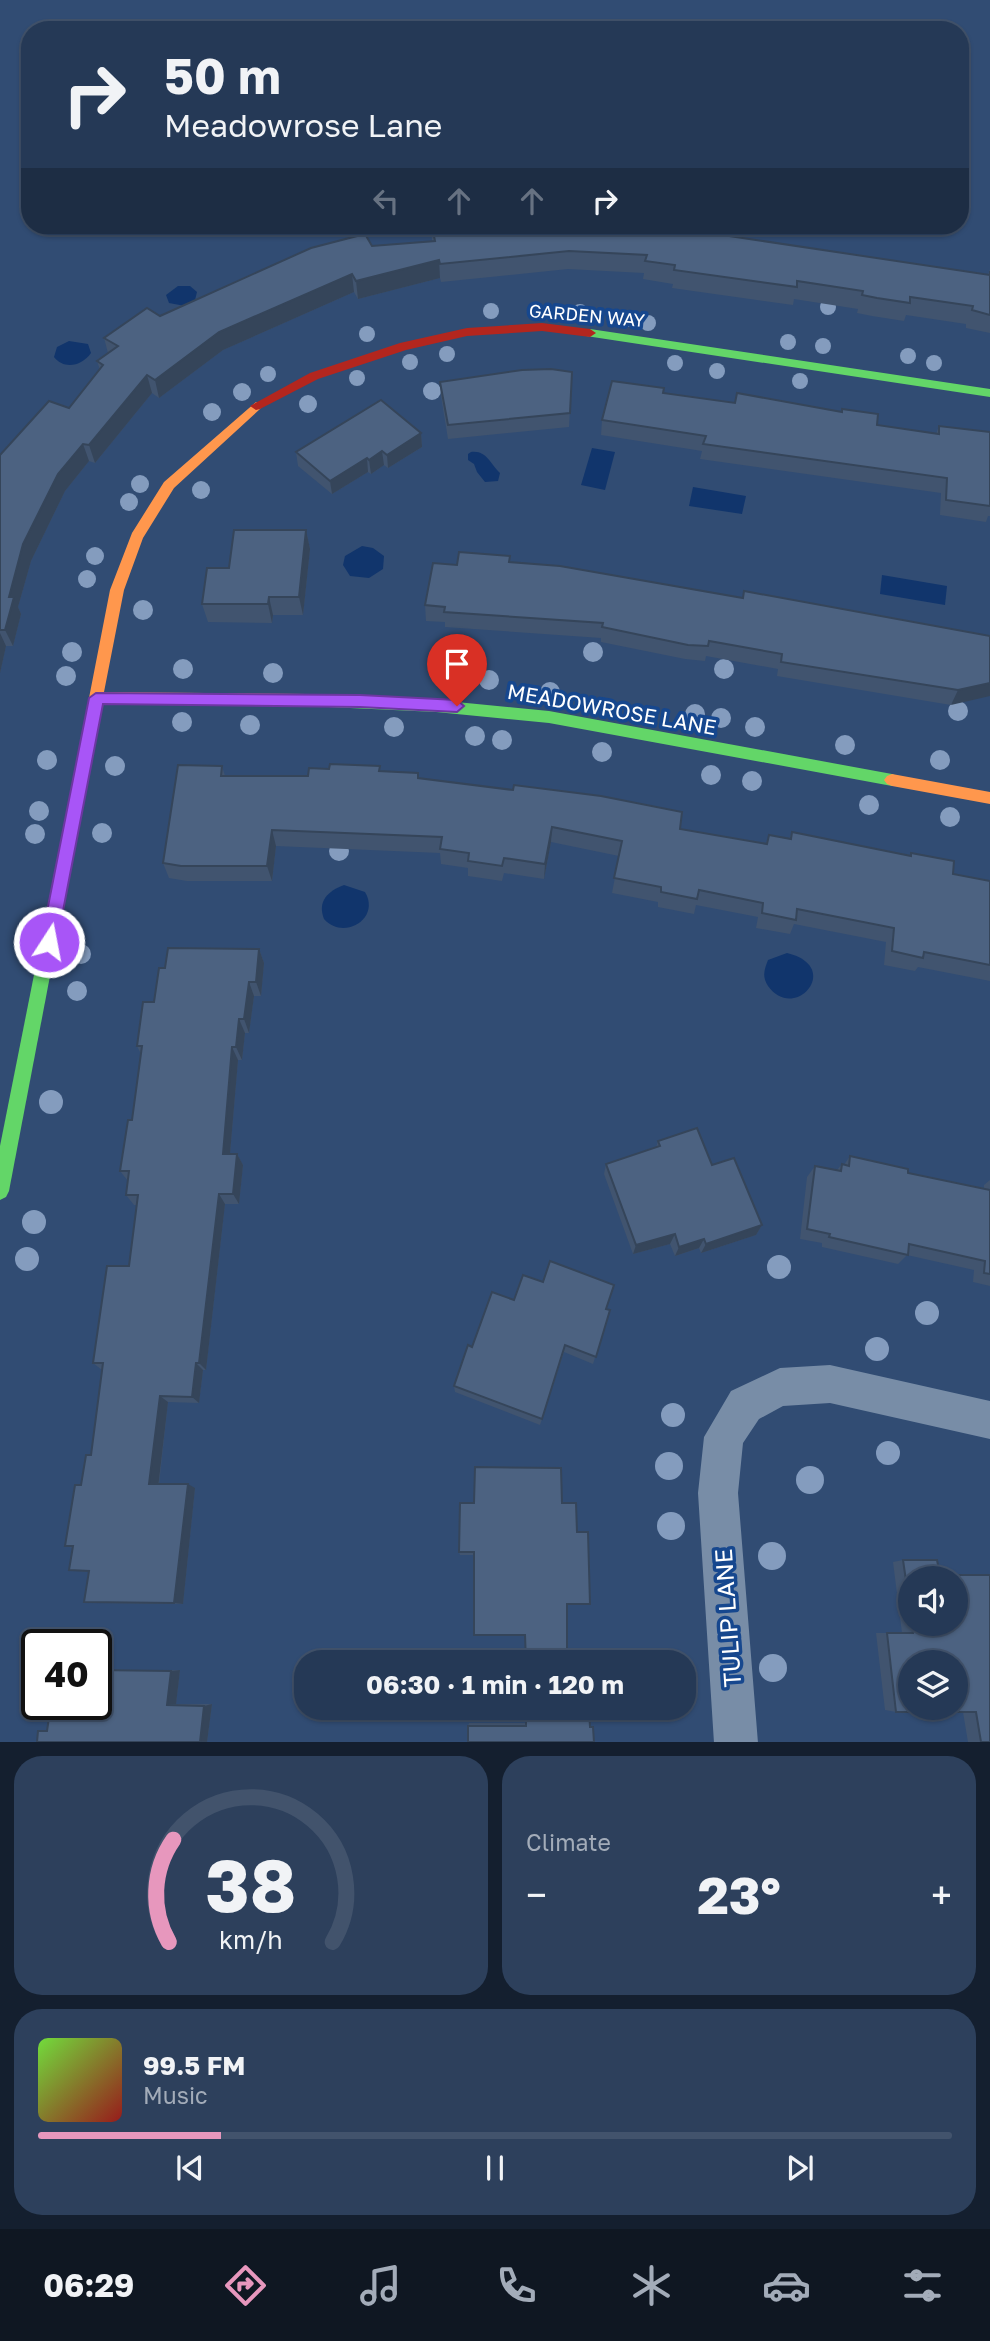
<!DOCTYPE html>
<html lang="en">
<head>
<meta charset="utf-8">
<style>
	:root { --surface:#253956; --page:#2d405c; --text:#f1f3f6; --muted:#a3acb9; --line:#42536c; --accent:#e797bd }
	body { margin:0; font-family:"Golos Text",sans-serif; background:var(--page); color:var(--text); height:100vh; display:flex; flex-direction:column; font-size:26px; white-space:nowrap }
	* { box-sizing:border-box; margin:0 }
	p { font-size:23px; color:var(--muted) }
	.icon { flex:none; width:38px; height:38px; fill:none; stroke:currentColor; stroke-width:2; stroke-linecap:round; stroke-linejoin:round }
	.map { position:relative; height:1742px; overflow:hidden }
	.panel { display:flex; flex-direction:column; gap:14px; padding:14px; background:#141f2f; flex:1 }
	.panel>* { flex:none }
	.hud { position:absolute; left:21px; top:21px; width:948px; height:214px; border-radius:28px; box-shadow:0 2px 5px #0004,0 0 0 2px var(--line); background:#253956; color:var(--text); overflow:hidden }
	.tools { position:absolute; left:898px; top:1566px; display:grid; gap:14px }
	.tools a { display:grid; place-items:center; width:70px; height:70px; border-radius:50%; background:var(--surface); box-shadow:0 2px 5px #0004,0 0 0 2px var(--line); font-size:35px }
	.speed { position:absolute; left:21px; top:1629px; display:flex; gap:14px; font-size:35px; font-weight:700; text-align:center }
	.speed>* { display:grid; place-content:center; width:91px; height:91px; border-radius:50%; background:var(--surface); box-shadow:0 2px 5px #0004,0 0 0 2px var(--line); line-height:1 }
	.speed .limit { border:4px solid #111; border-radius:10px; background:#fff; color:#111 }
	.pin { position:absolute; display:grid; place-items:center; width:60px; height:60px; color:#fff; margin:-72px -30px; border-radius:50% 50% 50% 0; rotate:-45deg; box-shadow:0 0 7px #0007 }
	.pin .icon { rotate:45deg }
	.me { position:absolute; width:77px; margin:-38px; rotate:11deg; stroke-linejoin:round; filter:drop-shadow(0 0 5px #0008) }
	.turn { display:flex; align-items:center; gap:24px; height:147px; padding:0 28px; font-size:32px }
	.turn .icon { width:91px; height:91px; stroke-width:2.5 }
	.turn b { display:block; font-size:49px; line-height:60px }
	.lanes { display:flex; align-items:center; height:66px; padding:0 28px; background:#0003; justify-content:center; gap:35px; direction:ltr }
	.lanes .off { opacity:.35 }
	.big { font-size:52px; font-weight:700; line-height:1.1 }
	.panel .card { flex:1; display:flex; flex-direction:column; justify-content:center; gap:10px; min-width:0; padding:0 24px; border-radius:28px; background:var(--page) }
	.panel .dial { align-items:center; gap:0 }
	.dial svg { height:182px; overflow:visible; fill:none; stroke:var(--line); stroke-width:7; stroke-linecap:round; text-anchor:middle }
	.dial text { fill:var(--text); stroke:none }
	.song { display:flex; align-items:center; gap:21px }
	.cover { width:84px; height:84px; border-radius:10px; background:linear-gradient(135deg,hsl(100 70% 55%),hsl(0 70% 35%)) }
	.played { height:7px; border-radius:4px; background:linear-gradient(90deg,var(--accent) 20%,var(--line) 20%) }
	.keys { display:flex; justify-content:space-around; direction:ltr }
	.heat { display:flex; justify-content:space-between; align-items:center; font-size:38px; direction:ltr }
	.panel .tiles { flex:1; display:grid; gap:14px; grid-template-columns:1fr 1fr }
	.card:last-child { grid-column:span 2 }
	.trip { position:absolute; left:294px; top:1650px; width:402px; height:70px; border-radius:28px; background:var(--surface); box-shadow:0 2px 5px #0004,0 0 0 2px var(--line); font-weight:700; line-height:70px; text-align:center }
	.dock { display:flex; height:112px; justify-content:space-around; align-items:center; background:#0f1722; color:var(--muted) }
	.dock .icon { width:49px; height:49px }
	.dock .active { color:var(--accent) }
	.dock b { font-size:32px; color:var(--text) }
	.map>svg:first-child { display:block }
</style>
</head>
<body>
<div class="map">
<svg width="990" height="1743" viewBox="0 0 990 1743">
	<rect width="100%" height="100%" fill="#314c73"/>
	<g fill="#11356c">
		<polygon points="178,286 190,286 197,292 195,300 185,306 169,303 166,295"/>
		<path d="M69 341 88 344 91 353C82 366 64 370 54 357L57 347Z"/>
		<polygon points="592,448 615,452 605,490 581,485"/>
		<path d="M471 452C487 450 490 464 500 473L498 481 485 482 477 472 474 464 468 460V454Z"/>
		<polygon points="693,487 746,496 742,514 689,506"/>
		<polygon points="362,546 373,548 384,556 383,569 369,578 350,576 343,565 345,556"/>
		<polygon points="882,575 947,586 945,605 880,594"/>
		<path d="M344 885 365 892C381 919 343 941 324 919 317 901 328 891 344 885Z"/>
		<path d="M787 953C844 967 794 1023 768 986 762 977 764 970 768 960Z"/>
	</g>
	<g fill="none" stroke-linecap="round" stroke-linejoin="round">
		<polygon fill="#788da7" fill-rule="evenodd" points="830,1365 990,1401 990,1439 830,1403 783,1406 759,1419 743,1443 738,1493 758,1743 714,1743 698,1493 704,1437 731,1391 780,1368"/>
		<g fill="#63d668" fill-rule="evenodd">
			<polygon points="590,329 990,389 990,397 586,336 584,333"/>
			<polygon points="96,692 103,698 9,1191 6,1197 0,1200 0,1146 89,698"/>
			<polygon points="307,694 436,700 549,711 892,774 897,776 900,780 897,784 892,786 549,723 436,712 307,706 300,700"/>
		</g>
		<g fill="#ff974d" fill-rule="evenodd">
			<polygon points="256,402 262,406 260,409 174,488 143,538 124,590 104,692 307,694 312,696 314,700 312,704 91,702 89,698 110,590 132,533 164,482"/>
			<polygon points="892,774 990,792 990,804 892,786 887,784 884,780 887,776"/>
		</g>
		<polygon fill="#b3261e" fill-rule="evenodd" points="542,323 590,329 596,333 590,337 542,331 467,336 406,350 318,379 260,409 256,410 250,406 310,373 400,343 467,328"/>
	</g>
	<g fill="#849cbe">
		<circle cx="828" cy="307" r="8"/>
		<circle cx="491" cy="311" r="8"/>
		<circle cx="580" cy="312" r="8"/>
		<circle cx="627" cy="319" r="8"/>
		<circle cx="648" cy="323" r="8"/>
		<circle cx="367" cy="334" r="8"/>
		<circle cx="788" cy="342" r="8"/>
		<circle cx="823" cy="346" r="8"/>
		<circle cx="447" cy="354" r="8"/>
		<circle cx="908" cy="356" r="8"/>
		<circle cx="410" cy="362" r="8"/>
		<circle cx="675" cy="363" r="8"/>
		<circle cx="934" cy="363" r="8"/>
		<circle cx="717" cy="371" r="8"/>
		<circle cx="268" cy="374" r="8"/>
		<circle cx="357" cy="378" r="8"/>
		<circle cx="800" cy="381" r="8"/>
		<circle cx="432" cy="391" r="9"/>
		<circle cx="242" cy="392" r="9"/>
		<circle cx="308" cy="404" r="9"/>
		<circle cx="212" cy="412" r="9"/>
		<circle cx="140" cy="484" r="9"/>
		<circle cx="201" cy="490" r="9"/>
		<circle cx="129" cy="502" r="9"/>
		<circle cx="95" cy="556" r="9"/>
		<circle cx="87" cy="579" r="9"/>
		<circle cx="143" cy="610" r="10"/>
		<circle cx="72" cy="652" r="10"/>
		<circle cx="593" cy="652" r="10"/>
		<circle cx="183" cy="669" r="10"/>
		<circle cx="724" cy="669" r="10"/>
		<circle cx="273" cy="673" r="10"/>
		<circle cx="66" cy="676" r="10"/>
		<circle cx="489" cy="680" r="10"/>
		<circle cx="550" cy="692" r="10"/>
		<circle cx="958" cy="711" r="10"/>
		<circle cx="695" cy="714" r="10"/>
		<circle cx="721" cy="718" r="10"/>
		<circle cx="182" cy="722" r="10"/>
		<circle cx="250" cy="725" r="10"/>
		<circle cx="394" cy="727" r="10"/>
		<circle cx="755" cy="727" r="10"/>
		<circle cx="475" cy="736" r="10"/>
		<circle cx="502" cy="740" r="10"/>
		<circle cx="845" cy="745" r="10"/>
		<circle cx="602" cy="752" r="10"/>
		<circle cx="47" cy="760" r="10"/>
		<circle cx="940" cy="760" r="10"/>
		<circle cx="115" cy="766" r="10"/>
		<circle cx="711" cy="775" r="10"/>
		<circle cx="752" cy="781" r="10"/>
		<circle cx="869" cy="805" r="10"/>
		<circle cx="39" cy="811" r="10"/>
		<circle cx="950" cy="817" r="10"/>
		<circle cx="102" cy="833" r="10"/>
		<circle cx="35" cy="834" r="10"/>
		<circle cx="339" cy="851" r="10"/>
		<circle cx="81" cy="954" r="10"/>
		<circle cx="77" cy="991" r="10"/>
		<circle cx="51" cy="1102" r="12"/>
		<circle cx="34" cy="1222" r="12"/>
		<circle cx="27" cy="1259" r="12"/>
		<circle cx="779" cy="1267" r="12"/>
		<circle cx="927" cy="1313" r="12"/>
		<circle cx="877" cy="1349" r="12"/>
		<circle cx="673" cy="1415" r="12"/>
		<circle cx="888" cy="1453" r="12"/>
		<circle cx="669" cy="1466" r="14"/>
		<circle cx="810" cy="1480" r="14"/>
		<circle cx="671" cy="1526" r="14"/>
		<circle cx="772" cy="1556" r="14"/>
		<circle cx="773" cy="1668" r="14"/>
	</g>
	<g fill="#41546f" fill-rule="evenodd">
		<polygon points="431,226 499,226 499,228 553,230 554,226 689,226 689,230 988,275 990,269 990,333 966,328 966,324 906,315 904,321 872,316 857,313 858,309 794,299 793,305 672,288 673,284 643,279 644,273 568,269 441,282 440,278 358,299 354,292 223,350 159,398 152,393 95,463 89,461 65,491 31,561 18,607 21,614 13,646 6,646 0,673 0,455 69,408 100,370 97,361 108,353 104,338 160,316 372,246 432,241"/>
		<polygon points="572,372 569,427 448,439 441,396 440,382"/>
		<polygon points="663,393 936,434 939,426 990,432 990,516 988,516 986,522 940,515 941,493 700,459 702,451 601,435 602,420"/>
		<polygon points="421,433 422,447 388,468 384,465 371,474 368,472 332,494 298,466 296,452"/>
		<polygon points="306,530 310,549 303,615 273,615 272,623 208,622 202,604 229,568"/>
		<polygon points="510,562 743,598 990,636 951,705 777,676 778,669 706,656 705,661 685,659 601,642 601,638 445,627 445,622 426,621 425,605 457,565"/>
		<polygon points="222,766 225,776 308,776 380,771 680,829 766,843 769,835 789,839 792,832 910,855 911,853 953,874 990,881 990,981 918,967 915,971 884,965 886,942 794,924 790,934 756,928 758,917 696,905 694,914 658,907 658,902 612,893 619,856 551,842 544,879 504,873 502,881 468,876 468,868 441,864 440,853 276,846 272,881 187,881 169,878 163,863"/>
		<polygon points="259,949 264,963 261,996 254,996 249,1033 245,1033 242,1060 238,1060 230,1154 237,1154 243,1165 239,1204 225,1204 206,1370 203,1370 199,1403 168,1402 159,1484 195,1488 183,1604 95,1603 84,1602 88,1572 69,1570 73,1548 65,1546 91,1455 102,1370 93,1363 129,1266 137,1205 134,1205 126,1195 128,1181 120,1171 132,1120 141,1054 137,1046 154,1002 165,968"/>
		<polygon points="658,1141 712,1165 762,1225 756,1235 701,1253 699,1248 675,1256 670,1244 633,1254 604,1174 606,1164 656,1148"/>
		<polygon points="850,1156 908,1173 984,1188 984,1185 990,1180 990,1286 973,1282 974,1270 907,1255 898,1264 822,1247 822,1243 800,1239 807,1177 815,1166 837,1170 842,1164 844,1165"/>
		<polygon points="606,1309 610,1310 593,1364 564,1352 540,1425 455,1392 454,1386 472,1347"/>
		<polygon points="562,1503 577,1532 590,1604 588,1605 567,1605 567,1662 525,1662 525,1636 474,1555 460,1555 459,1552"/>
		<path d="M903 1560H937L940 1575H990V1742H968L963 1712H896L885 1710 876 1633H902L893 1562ZM910 1578H956V1624H910ZM910 1662H956V1708H910Z"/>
		<polygon points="96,1670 180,1670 176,1704 212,1704 207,1742 38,1731 47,1730 96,1704"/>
		<polygon points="525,1708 589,1708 590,1725 593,1727 468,1726 469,1723 525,1723"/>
	</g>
	<g fill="#35455a">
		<polygon points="439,260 440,278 358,299 356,281"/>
		<polygon points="352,274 354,292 223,350 159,398 155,380 219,332"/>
		<polygon points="147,375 152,393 95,463 89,445"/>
		<polygon points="421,433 422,447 388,468 387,455"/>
		<polygon points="83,444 89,461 65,491 31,561 18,607 21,614 13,646 5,630 9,597 23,544 58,474"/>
		<polygon points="382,451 384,465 371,474 369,460"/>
		<polygon points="367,458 368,472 332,494 330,481"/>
		<polygon points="306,530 310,549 303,615 299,597"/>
		<polygon points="269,597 273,615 272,623 268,604"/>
		<polygon points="0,633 6,646 0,673"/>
		<polygon points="990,683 990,696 951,705 958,690"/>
		<polygon points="552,827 551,842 544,879 545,864"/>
		<polygon points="272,830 276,846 272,881 267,866"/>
		<polygon points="259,949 264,963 261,996 256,982"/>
		<polygon points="249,982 254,996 249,1033 244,1019"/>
		<polygon points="239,1019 245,1033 242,1060 236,1047"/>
		<polygon points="232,1047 238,1060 229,1165 223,1154"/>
		<polygon points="237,1154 243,1165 239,1204 233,1194"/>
		<polygon points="219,1194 225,1204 206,1370 199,1363"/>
		<polygon points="762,1225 756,1235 701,1253 706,1244"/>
		<polygon points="675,1234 670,1244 633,1254 636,1245"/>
		<polygon points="704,1239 699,1248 675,1256 679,1247"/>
		<polygon points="196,1363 203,1370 199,1403 192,1397"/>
		<polygon points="160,1396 168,1402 158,1488 149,1484"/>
		<polygon points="188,1484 195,1488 183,1604 174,1603"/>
		<polygon points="180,1670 176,1704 167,1705 171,1671"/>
		<polygon points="212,1704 207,1742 200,1742 204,1706"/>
	</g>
	<g fill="#4c6281" stroke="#35455a" stroke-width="2" fill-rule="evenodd">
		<polygon points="432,226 499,226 499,228 553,230 554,226 689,226 688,230 716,234 990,275 990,271 990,315 972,310 973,306 910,297 910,303 877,298 862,295 863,291 797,281 797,287 674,270 675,265 645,261 647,255 569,251 440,264 439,260 356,281 352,274 219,332 155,380 147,375 89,445 83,444 58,474 23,544 9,597 14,597 5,630 0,630 0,455 49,401 69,408 103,365 97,361 118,346 104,338 147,308 160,316 311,248 365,234 372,246 435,241"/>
		<polygon points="551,369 572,372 570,413 448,425 440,382 522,370"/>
		<polygon points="612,381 664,388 663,393 735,403 737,393 842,412 842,409 878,414 877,425 939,434 939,426 990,432 990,506 946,500 947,478 703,444 706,436 602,420"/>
		<polygon points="381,400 421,433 387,455 382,451 369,460 367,458 330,481 296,452"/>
		<polygon points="234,530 306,530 299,597 269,597 268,604 202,604 207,568 229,568"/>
		<polygon points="459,552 510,556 509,562 560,566 743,598 744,591 990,636 990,683 958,690 781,662 782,654 709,641 708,646 688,645 602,627 603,623 444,612 445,607 425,605 433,563 457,565"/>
		<polygon points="330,764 380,766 379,771 418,773 418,778 513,790 514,785 601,796 682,812 680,829 767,844 769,835 791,839 792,832 911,856 911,853 954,861 953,874 990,881 990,965 924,952 923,958 892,951 894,928 797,909 796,920 762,913 763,903 699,890 697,899 661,892 661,887 614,878 622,841 552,827 545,864 504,858 502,866 468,861 469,853 440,849 442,837 272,830 267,866 181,866 163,863 178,765 222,766 221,776 308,776 309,768 329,769"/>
		<polygon points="168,948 259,949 256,982 249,982 244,1019 239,1019 236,1047 232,1047 223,1154 237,1154 233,1194 219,1194 199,1363 196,1363 192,1397 160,1396 149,1484 188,1484 174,1603 84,1602 89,1571 69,1570 73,1546 65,1546 75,1485 81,1485 86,1455 91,1455 103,1363 93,1363 107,1266 129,1266 138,1195 126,1195 129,1171 120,1171 128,1120 132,1120 142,1046 137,1046 143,1002 154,1002 159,968 165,968"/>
		<polygon points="697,1128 712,1165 734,1158 762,1225 706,1244 704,1239 679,1247 675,1234 636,1245 606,1164 660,1146 658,1141"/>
		<polygon points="850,1156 908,1169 908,1173 990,1190 990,1274 984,1273 985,1261 909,1244 908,1255 829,1237 830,1234 807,1229 815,1166 841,1171 842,1164 849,1166"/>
		<polygon points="550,1261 614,1285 606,1309 610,1310 596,1357 565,1345 542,1419 454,1386 468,1345 472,1347 492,1292 514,1300 523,1275 543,1282"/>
		<polygon points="475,1467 561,1468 562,1503 576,1503 577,1532 588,1532 590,1604 567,1604 567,1662 526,1662 525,1635 474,1635 474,1552 459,1552 460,1503 474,1503"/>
		<path d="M903 1560H937L940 1575H990V1742H981L976 1712H896L887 1633H913L912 1624H956V1578H910V1608ZM910 1662H956V1708H910Z"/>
		<polygon points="96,1670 171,1671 167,1705 204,1706 200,1742 37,1742 38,1731 47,1731 51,1704 96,1704"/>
		<polygon points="526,1708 589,1708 590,1727 593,1727 594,1742 468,1742 468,1726 526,1726"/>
	</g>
	<polygon fill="#a855f7" stroke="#6d37a1" stroke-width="2" points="96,693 360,695 457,700 464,706 457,712 360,707 103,704 57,942 55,947 49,949 43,947 41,942 89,698"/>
	<g text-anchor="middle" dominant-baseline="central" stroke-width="7" stroke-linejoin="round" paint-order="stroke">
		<g font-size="18" fill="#fff" stroke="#16478e">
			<text transform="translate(587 315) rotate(5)">GARDEN WAY</text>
		</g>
		<g font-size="21" fill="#fff" stroke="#16478e">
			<text transform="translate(612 709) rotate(10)">MEADOWROSE LANE</text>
		</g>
		<g font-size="24" fill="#fff" stroke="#16478e">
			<text transform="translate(727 1618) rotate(-94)">TULIP LANE</text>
		</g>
	</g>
</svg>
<div class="tools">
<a><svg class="icon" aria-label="sound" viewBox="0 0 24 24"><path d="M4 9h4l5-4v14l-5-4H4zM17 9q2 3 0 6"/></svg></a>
<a><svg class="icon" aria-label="layers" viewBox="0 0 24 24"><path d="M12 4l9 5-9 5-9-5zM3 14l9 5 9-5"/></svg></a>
</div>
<div class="speed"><div class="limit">40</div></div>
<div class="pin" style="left:457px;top:706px;background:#d93025"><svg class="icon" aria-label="arrive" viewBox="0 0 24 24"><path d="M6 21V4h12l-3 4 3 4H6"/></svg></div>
<svg class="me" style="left:49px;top:942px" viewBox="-20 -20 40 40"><circle r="17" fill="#a855f7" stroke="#fff" stroke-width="3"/><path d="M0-11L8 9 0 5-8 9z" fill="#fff"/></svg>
<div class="trip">06:30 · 1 min · 120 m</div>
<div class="hud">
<div class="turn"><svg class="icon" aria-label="right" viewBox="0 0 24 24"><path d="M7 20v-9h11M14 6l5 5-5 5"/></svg><div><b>50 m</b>Meadowrose Lane</div></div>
<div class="lanes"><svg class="icon off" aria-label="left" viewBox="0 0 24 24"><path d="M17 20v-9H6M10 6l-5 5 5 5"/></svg><svg class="icon off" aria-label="ahead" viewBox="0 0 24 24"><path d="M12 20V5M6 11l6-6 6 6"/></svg><svg class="icon off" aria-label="ahead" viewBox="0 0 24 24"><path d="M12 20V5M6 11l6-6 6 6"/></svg><svg class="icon" aria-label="right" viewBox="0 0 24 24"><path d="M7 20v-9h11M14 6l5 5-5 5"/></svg></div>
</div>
</div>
<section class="panel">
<div class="tiles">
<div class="card dial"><svg viewBox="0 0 100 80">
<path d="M14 69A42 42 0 1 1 86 69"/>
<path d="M14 69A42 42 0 0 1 16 24" stroke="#e797bd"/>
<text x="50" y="56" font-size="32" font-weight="700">38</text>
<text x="50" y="72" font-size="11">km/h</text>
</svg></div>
<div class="card"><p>Climate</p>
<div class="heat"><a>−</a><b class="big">23°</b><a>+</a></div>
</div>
<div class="card">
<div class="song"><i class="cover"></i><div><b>99.5 FM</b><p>Music</p></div></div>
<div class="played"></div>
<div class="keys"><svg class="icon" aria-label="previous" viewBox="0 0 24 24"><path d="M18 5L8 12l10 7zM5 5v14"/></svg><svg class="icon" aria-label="pause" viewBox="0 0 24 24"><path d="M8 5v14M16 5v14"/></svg><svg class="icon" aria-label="next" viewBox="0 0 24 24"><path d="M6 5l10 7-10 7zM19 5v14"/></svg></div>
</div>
</div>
</section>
<nav class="dock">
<b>06:29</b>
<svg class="icon active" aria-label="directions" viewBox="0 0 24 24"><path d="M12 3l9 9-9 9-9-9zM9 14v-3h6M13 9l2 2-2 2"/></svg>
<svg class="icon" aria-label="music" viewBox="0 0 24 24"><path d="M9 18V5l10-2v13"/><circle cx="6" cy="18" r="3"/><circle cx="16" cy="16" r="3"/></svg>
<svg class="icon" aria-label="phone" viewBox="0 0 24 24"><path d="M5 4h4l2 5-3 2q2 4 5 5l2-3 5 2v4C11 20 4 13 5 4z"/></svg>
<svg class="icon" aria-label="climate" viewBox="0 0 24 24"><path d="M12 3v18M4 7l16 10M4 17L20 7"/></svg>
<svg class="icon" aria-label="car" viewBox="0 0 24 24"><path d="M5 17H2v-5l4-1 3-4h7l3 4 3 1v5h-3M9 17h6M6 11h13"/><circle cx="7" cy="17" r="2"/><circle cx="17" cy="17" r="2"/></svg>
<svg class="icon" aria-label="filters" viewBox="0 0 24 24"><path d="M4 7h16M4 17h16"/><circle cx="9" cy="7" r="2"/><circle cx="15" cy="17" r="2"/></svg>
</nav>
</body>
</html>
